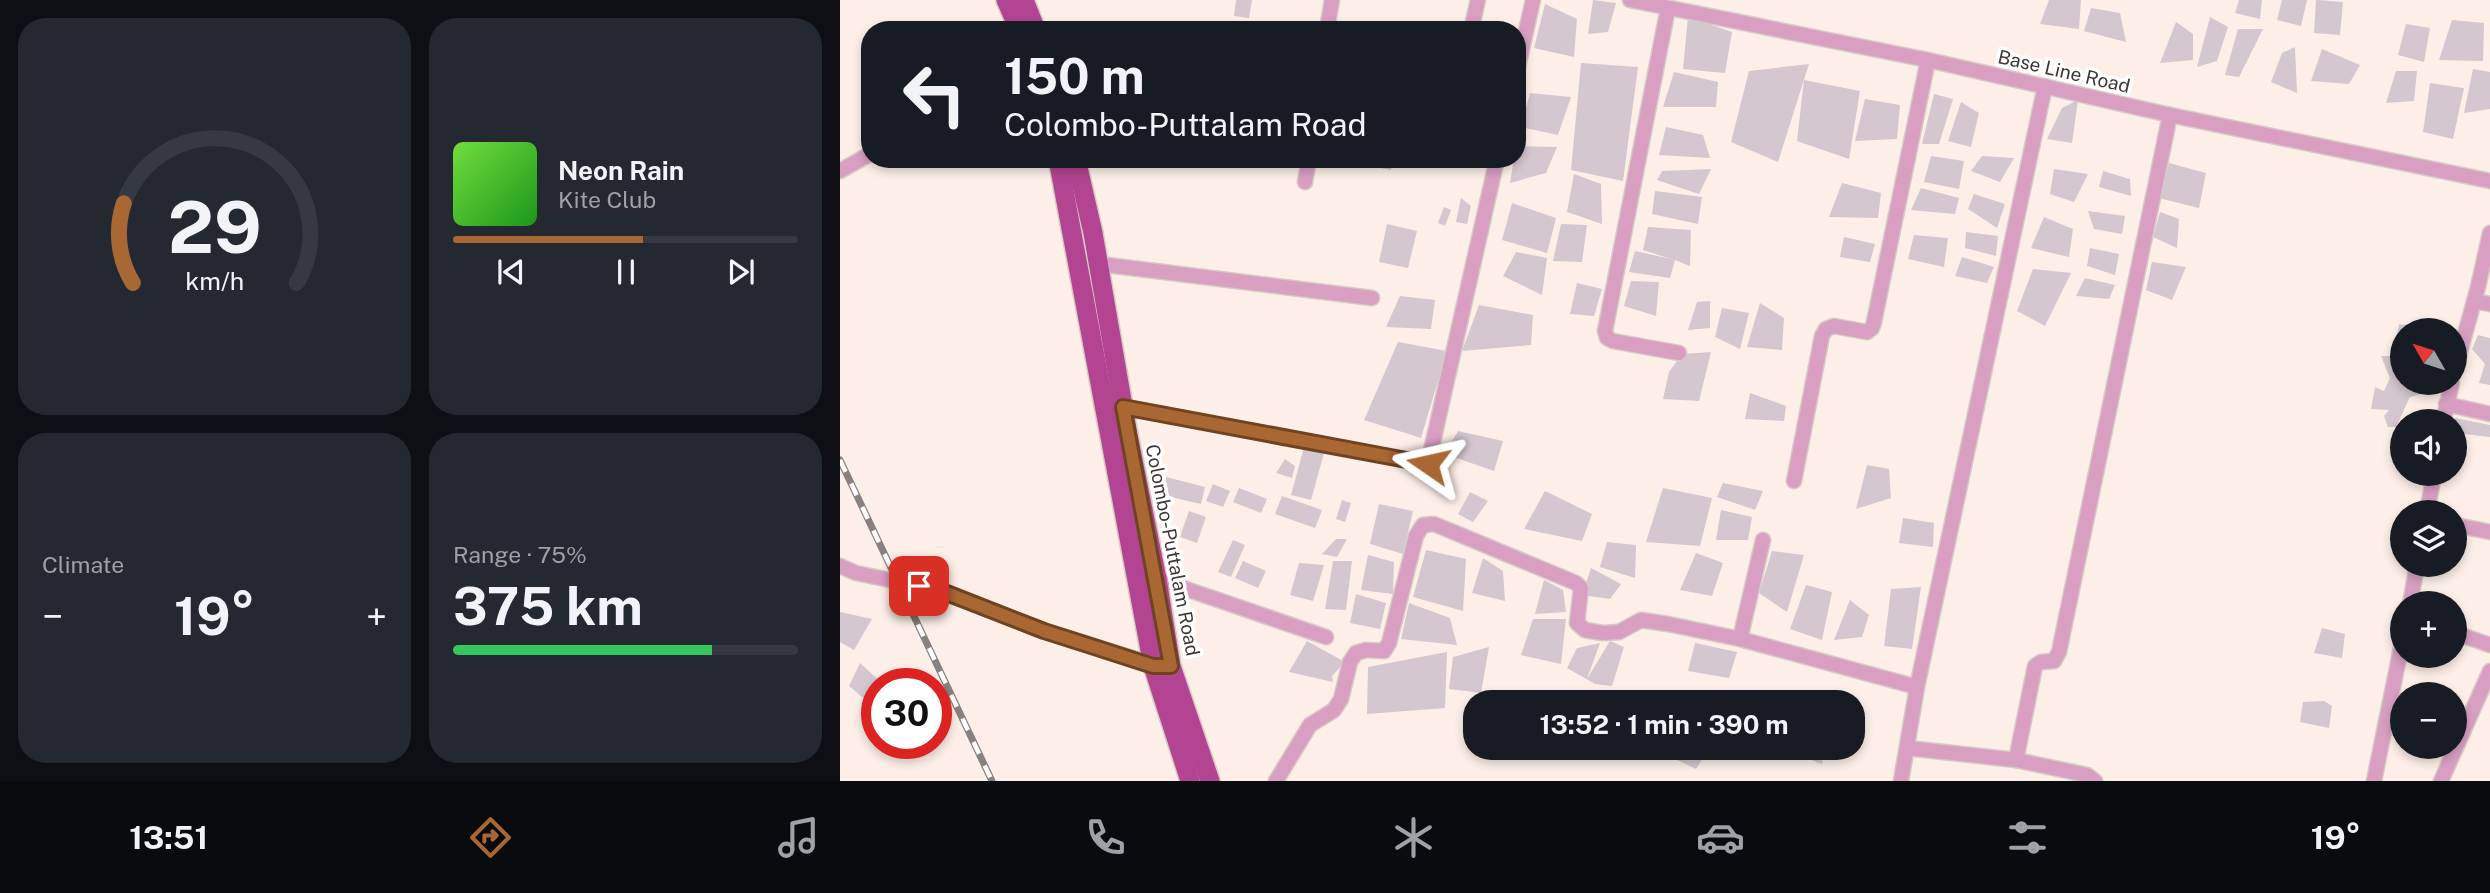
<!DOCTYPE html>
<html lang="en">
<head>
<meta charset="utf-8">
<style>
	:root { --surface:#171b24; --page:#242831; --text:#f1f3f6; --muted:#9ea1a6; --line:#363941; --accent:#a96733 }
	body { margin:0; font-family:"Public Sans",sans-serif; background:var(--page); color:var(--text); height:100vh; display:flex; flex-direction:column; font-size:26px; white-space:nowrap }
	* { box-sizing:border-box; margin:0 }
	p { font-size:23px; color:var(--muted) }
	.icon { flex:none; width:38px; height:38px; fill:none; stroke:currentColor; stroke-width:2; stroke-linecap:round; stroke-linejoin:round }
	.map { position:relative; flex:1; overflow:hidden }
	.sheet { display:flex; flex-direction:column; gap:18px; padding:18px; background:#0d0f14; width:840px }
	.sheet>* { flex:none }
	.banner { position:absolute; left:21px; top:21px; width:665px; height:147px; border-radius:28px; box-shadow:0 4px 10px #0003; background:#171b24; color:var(--text); overflow:hidden }
	.needle { width:46px; rotate:309deg }
	.fabs { position:absolute; left:1550px; top:318px; display:grid; gap:14px }
	.fabs a { display:grid; place-items:center; width:77px; height:77px; border-radius:50%; background:var(--surface); box-shadow:0 4px 10px #0003; font-size:35px }
	.speed { position:absolute; left:21px; top:668px; display:flex; gap:14px; font-size:35px; font-weight:700; text-align:center }
	.speed>* { display:grid; place-content:center; width:91px; height:91px; border-radius:50%; background:var(--surface); box-shadow:0 4px 10px #0003; line-height:1 }
	.speed .limit { border:10px solid #d22; background:#fff; color:#111 }
	.pin { position:absolute; display:grid; place-items:center; width:60px; height:60px; color:#fff; margin:-30px; border-radius:14px; box-shadow:0 4px 10px #0006 }
	.me { position:absolute; width:77px; margin:-38px; rotate:281deg; stroke-linejoin:round; filter:drop-shadow(0 0 5px #0008) }
	.turn { display:flex; align-items:center; gap:24px; height:147px; padding:0 28px; font-size:32px }
	.turn .icon { width:91px; height:91px; stroke-width:2.5 }
	.turn b { display:block; font-size:49px; line-height:60px }
	.big { font-size:52px; font-weight:700; line-height:1.1 }
	.sheet .card { flex:1; display:flex; flex-direction:column; justify-content:center; gap:10px; min-width:0; padding:0 24px; border-radius:28px; background:var(--page) }
	.sheet .dial { align-items:center; gap:0 }
	.dial svg { height:182px; overflow:visible; fill:none; stroke:var(--line); stroke-width:7; stroke-linecap:round; text-anchor:middle }
	.dial text { fill:var(--text); stroke:none }
	.song { display:flex; align-items:center; gap:21px }
	.cover { width:84px; height:84px; border-radius:10px; background:linear-gradient(135deg,hsl(100 70% 55%),hsl(120 70% 35%)) }
	.played { height:7px; border-radius:4px; background:linear-gradient(90deg,var(--accent) 55%,var(--line) 55%) }
	.keys { display:flex; justify-content:space-around; direction:ltr }
	.heat { display:flex; justify-content:space-between; align-items:center; font-size:38px; direction:ltr }
	.charge { height:10px; border-radius:5px; background:linear-gradient(90deg,#34c759 75%,var(--line) 0) }
	.sheet .tiles { flex:1; display:grid; gap:18px; grid-template-columns:repeat(2,1fr) }
	.trip { position:absolute; left:623px; top:690px; width:402px; height:70px; border-radius:28px; background:var(--surface); box-shadow:0 4px 10px #0003; font-weight:700; line-height:70px; text-align:center }
	.tabs { display:flex; height:112px; justify-content:space-around; align-items:center; background:#090b0e; color:var(--muted) }
	.tabs .icon { width:49px; height:49px }
	.tabs .selected { color:var(--accent) }
	.tabs b { font-size:32px; color:var(--text) }
	main { display:flex; flex:1; min-height:0 }
	.map>svg:first-child { display:block }
</style>
</head>
<body>
<main>
<section class="sheet">
<div class="tiles">
<div class="card dial"><svg viewBox="0 0 100 80">
<path d="M14 69A42 42 0 1 1 86 69"/>
<path d="M14 69A42 42 0 0 1 10 34" stroke="#a96733"/>
<text x="50" y="56" font-size="32" font-weight="700">29</text>
<text x="50" y="72" font-size="11">km/h</text>
</svg></div>
<div class="card">
<div class="song"><i class="cover"></i><div><b>Neon Rain</b><p>Kite Club</p></div></div>
<div class="played"></div>
<div class="keys"><svg class="icon" aria-label="previous" viewBox="0 0 24 24"><path d="M18 5L8 12l10 7zM5 5v14"/></svg><svg class="icon" aria-label="pause" viewBox="0 0 24 24"><path d="M8 5v14M16 5v14"/></svg><svg class="icon" aria-label="next" viewBox="0 0 24 24"><path d="M6 5l10 7-10 7zM19 5v14"/></svg></div>
</div>
<div class="card"><p>Climate</p>
<div class="heat"><a>−</a><b class="big">19°</b><a>+</a></div>
</div>
<div class="card"><p>Range · 75%</p><b class="big">375 km</b><div class="charge"></div></div>
</div>
</section>
<div class="map">
<svg width="1650" height="781" viewBox="0 0 1650 781">
	<rect width="100%" height="100%" fill="#fdefe8"/>
	<g fill="#d4c7cf">
		<polygon points="396,0 412,0 409,18 394,16"/>
		<polygon points="753,0 776,3 768,32 748,34"/>
		<polygon points="1209,0 1241,0 1239,29 1200,24"/>
		<polygon points="1399,0 1422,0 1420,19 1395,13"/>
		<polygon points="1442,0 1467,0 1461,26 1437,20"/>
		<polygon points="1476,0 1503,2 1500,35 1474,33"/>
		<polygon points="705,4 737,19 734,57 694,48"/>
		<polygon points="1251,8 1280,13 1286,42 1244,31"/>
		<polygon points="848,17 892,32 885,73 843,69"/>
		<polygon points="1370,17 1388,27 1377,61 1357,67"/>
		<polygon points="1612,20 1644,23 1643,61 1599,60"/>
		<rect x="425" y="21" width="21" height="9"/>
		<polygon points="1336,22 1353,34 1353,60 1320,63"/>
		<polygon points="1566,24 1590,28 1584,62 1558,55"/>
		<polygon points="1398,29 1423,29 1399,77 1385,75"/>
		<polygon points="1455,47 1457,93 1431,82 1442,53"/>
		<polygon points="1482,49 1520,65 1509,84 1471,81"/>
		<polygon points="741,63 798,67 783,181 731,170"/>
		<polygon points="969,64 938,162 891,142 909,71"/>
		<polygon points="1633,69 1650,72 1650,109 1624,113"/>
		<polygon points="1556,71 1577,71 1574,101 1546,103"/>
		<polygon points="834,72 878,82 876,107 823,107"/>
		<polygon points="964,80 1020,91 1009,159 957,141"/>
		<polygon points="1590,83 1624,88 1613,139 1583,132"/>
		<polygon points="690,93 731,97 718,135 681,127"/>
		<polygon points="1094,94 1113,99 1099,144 1082,144"/>
		<polygon points="1025,99 1060,105 1057,139 1015,141"/>
		<polygon points="1238,100 1232,143 1207,139 1222,108"/>
		<polygon points="1121,102 1139,113 1131,147 1108,141"/>
		<polygon points="826,127 863,135 870,158 819,155"/>
		<polygon points="677,146 717,147 706,173 670,183 674,159 677,159"/>
		<polygon points="1091,156 1124,161 1119,189 1084,182"/>
		<polygon points="1142,156 1174,158 1160,182 1131,171"/>
		<polygon points="525,159 553,159 551,170 524,165"/>
		<polygon points="1329,163 1366,173 1359,208 1319,198"/>
		<polygon points="871,169 859,194 817,180 822,171"/>
		<polygon points="1214,169 1248,174 1234,202 1210,194"/>
		<polygon points="1263,171 1290,179 1291,196 1259,187"/>
		<polygon points="734,174 761,184 762,224 727,212"/>
		<polygon points="1002,183 1041,193 1038,218 989,217"/>
		<polygon points="1081,188 1119,198 1115,214 1071,210"/>
		<polygon points="815,191 862,197 858,224 812,214"/>
		<polygon points="1134,194 1165,204 1157,228 1128,209"/>
		<polygon points="621,198 631,206 627,224 616,222"/>
		<polygon points="672,203 716,218 707,253 662,240"/>
		<polygon points="604,207 611,210 605,226 598,223"/>
		<polygon points="1248,211 1285,216 1282,234 1254,229"/>
		<polygon points="1320,212 1339,219 1337,248 1313,237"/>
		<polygon points="1204,217 1233,229 1229,257 1191,248"/>
		<polygon points="547,224 577,231 568,268 539,262"/>
		<polygon points="721,224 747,225 742,262 713,261"/>
		<polygon points="808,227 851,230 850,266 835,260 830,278 789,272 795,251 831,259 803,250"/>
		<polygon points="1126,232 1158,236 1156,256 1125,248"/>
		<polygon points="1074,235 1108,238 1104,267 1068,259"/>
		<polygon points="1004,237 1035,244 1030,262 1000,257"/>
		<polygon points="1250,248 1279,254 1275,275 1247,266"/>
		<polygon points="676,252 707,258 702,295 663,276"/>
		<polygon points="1122,257 1154,267 1147,283 1115,276"/>
		<polygon points="1312,262 1346,267 1332,300 1306,290"/>
		<polygon points="1193,269 1231,273 1205,326 1177,311"/>
		<polygon points="1245,278 1275,285 1269,299 1236,296"/>
		<polygon points="791,281 819,282 816,316 784,306"/>
		<polygon points="737,283 762,289 754,316 730,314"/>
		<polygon points="560,296 595,300 591,329 546,327"/>
		<polygon points="870,301 870,328 848,330 857,302"/>
		<polygon points="920,303 944,318 942,350 907,347"/>
		<polygon points="639,305 693,315 691,345 622,351"/>
		<polygon points="882,308 909,313 900,349 875,337"/>
		<polygon points="1559,324 1603,331 1563,331 1563,383 1593,383 1592,391 1570,397 1556,427 1548,427 1544,416 1549,410 1531,409 1535,387 1544,391 1550,378 1541,356 1553,356"/>
		<polygon points="1638,335 1650,338 1650,385 1639,383 1645,364 1632,349"/>
		<polygon points="558,342 607,351 581,438 524,420"/>
		<polygon points="871,352 859,401 823,399 829,372 842,354"/>
		<polygon points="910,393 946,406 944,421 905,419"/>
		<polygon points="1615,418 1650,425 1650,437 1615,433"/>
		<polygon points="618,431 663,441 654,471 605,454"/>
		<polygon points="464,447 484,453 471,500 451,495"/>
		<polygon points="445,459 455,466 452,478 436,473"/>
		<polygon points="1027,465 1049,469 1051,498 1016,509"/>
		<polygon points="326,477 365,487 361,504 322,495"/>
		<polygon points="883,483 923,491 915,510 877,497"/>
		<polygon points="373,484 390,491 383,507 366,501"/>
		<polygon points="399,488 427,499 421,513 393,502"/>
		<polygon points="823,488 872,498 860,546 806,542"/>
		<polygon points="705,491 752,514 742,541 684,529"/>
		<polygon points="630,492 648,501 633,522 618,514"/>
		<polygon points="442,496 482,510 475,528 435,514"/>
		<polygon points="502,500 511,503 505,522 496,519"/>
		<polygon points="539,504 573,511 563,554 530,544"/>
		<polygon points="881,510 912,517 908,540 876,540"/>
		<polygon points="349,511 366,517 357,543 340,537"/>
		<polygon points="1063,518 1094,523 1093,547 1059,543"/>
		<polygon points="496,539 507,539 497,557 482,554"/>
		<polygon points="393,540 405,545 391,577 378,572"/>
		<polygon points="767,542 796,545 795,578 760,567"/>
		<polygon points="586,550 626,559 623,611 573,597"/>
		<polygon points="932,551 964,555 947,612 919,593"/>
		<polygon points="856,553 883,563 872,596 840,590"/>
		<polygon points="528,555 554,562 553,594 521,590"/>
		<polygon points="643,558 663,571 665,601 632,593"/>
		<polygon points="403,561 426,571 418,588 395,578"/>
		<polygon points="493,561 512,561 506,610 485,609"/>
		<polygon points="459,563 484,565 473,601 450,595"/>
		<polygon points="751,568 781,584 770,599 742,595"/>
		<polygon points="704,580 723,590 726,612 695,614"/>
		<polygon points="966,585 992,592 982,640 950,629"/>
		<polygon points="1081,587 1072,649 1044,646 1051,589"/>
		<polygon points="516,594 546,603 540,629 510,623"/>
		<polygon points="1010,600 1029,615 1022,637 994,640"/>
		<polygon points="569,603 610,618 617,645 561,639"/>
		<polygon points="0,612 32,619 14,650 0,642"/>
		<polygon points="693,619 726,619 721,664 681,655"/>
		<polygon points="1482,628 1505,634 1502,658 1474,653"/>
		<polygon points="467,641 505,662 492,676 493,682 449,672"/>
		<polygon points="770,641 784,647 772,686 755,684 727,668 737,648 760,643 747,679"/>
		<polygon points="855,643 897,652 889,678 848,671"/>
		<polygon points="649,647 641,693 609,689 613,657"/>
		<polygon points="607,652 605,708 527,714 528,667"/>
		<polygon points="20,663 41,682 37,684 37,689 28,702 9,686"/>
		<polygon points="1484,701 1492,706 1489,728 1460,722 1463,702"/>
		<polygon points="1560,701 1563,701 1563,736 1553,731"/>
		<polygon points="834,747 870,747 856,769 831,757"/>
		<polygon points="947,747 985,747 982,764 947,751"/>
	</g>
	<g fill="none" stroke-linecap="round" stroke-linejoin="round">
		<g stroke="#d7cac4" stroke-width="17">
			<g id="minor">
				<polyline points="790,0 1088,60 1330,115 1650,181"/>
				<polyline points="828,8 765,331 767,338 773,341 839,353"/>
				<polyline points="487,30 492,0"/>
				<polyline points="631,30 638,0"/>
				<polyline points="677,71 693,0"/>
				<polyline points="0,171 30,154"/>
				<polyline points="465,182 469,159"/>
				<polyline points="259,264 532,298"/>
				<polyline points="1634,301 1650,304"/>
				<polyline points="1615,370 1638,287 1650,233"/>
				<polyline points="1606,404 1650,414"/>
				<polyline points="283,407 588,464 657,159"/>
				<polyline points="1603,422 1612,383"/>
				<polyline points="954,481 982,336 986,329 994,326 1027,332 1032,328 1034,322 1088,60"/>
				<polyline points="1587,513 1594,474"/>
				<polyline points="1615,525 1650,532"/>
				<polyline points="0,566 16,573 99,590 204,631 318,666"/>
				<polyline points="317,579 486,637"/>
				<polyline points="1570,604 1577,565"/>
				<polyline points="1615,633 1650,645"/>
				<polyline points="900,639 923,540"/>
				<polyline points="1067,748 1176,760 1247,775 1255,781"/>
				<polyline points="1176,760 1195,666 1201,662 1214,661 1219,652 1330,115"/>
				<polyline points="436,781 470,725 494,710 501,699 510,662 516,653 526,650 544,651 549,643 576,536 583,525 594,524 736,583 741,588 737,623 745,630 763,633 779,632 801,620 828,624 900,639 1077,687"/>
				<polyline points="1061,781 1077,687 1205,86"/>
				<polyline points="1534,781 1563,638"/>
				<polyline points="1601,781 1650,671"/>
			</g>
		</g>
		<g stroke="#d7cac4" stroke-width="22">
			<g id="trunk">
				<polyline points="166,0 179,30"/>
				<polyline points="184,0 196,30"/>
				<polyline points="218,159 313,666 350,781"/>
				<polyline points="236,159 253,233 288,435 317,579 331,666 370,781"/>
			</g>
		</g>
		<use href="#minor" stroke="#d89fc3" stroke-width="14"/>
		<use href="#trunk" stroke="#b24492" stroke-width="19"/>
		<g stroke="#89817d" stroke-width="7">
			<polyline id="rail" points="0,460 152,781"/>
		</g>
		<use href="#rail" stroke="#fff" stroke-width="4.5" stroke-dasharray="13" stroke-linecap="butt"/>
	</g>
	<g fill="none" stroke-linecap="round" stroke-linejoin="round">
		<g stroke="#6e4321" stroke-width="18">
			<polyline id="route" points="79,586 99,590 204,631 248,645 313,666 331,666 283,407 588,464"/>
		</g>
		<use href="#route" stroke="#a96733" stroke-width="12"/>
	</g>
	<g text-anchor="middle" dominant-baseline="central" stroke-width="7" stroke-linejoin="round" paint-order="stroke">
		<g font-size="19" fill="#3d3836" stroke="#fff">
			<text transform="translate(1224 71) rotate(13)">Base Line Road</text>
			<text transform="translate(333 550) rotate(79)">Colombo-Puttalam Road</text>
		</g>
	</g>
</svg>
<div class="fabs">
<a><svg class="needle" viewBox="-14 -14 28 28"><path d="M0-13l5 13h-10z" fill="#e53935"/><path d="M0 13l5-13h-10z" fill="#9ea1a6"/></svg></a>
<a><svg class="icon" aria-label="sound" viewBox="0 0 24 24"><path d="M4 9h4l5-4v14l-5-4H4zM17 9q2 3 0 6"/></svg></a>
<a><svg class="icon" aria-label="layers" viewBox="0 0 24 24"><path d="M12 4l9 5-9 5-9-5zM3 14l9 5 9-5"/></svg></a>
<a>+</a>
<a>−</a>
</div>
<div class="speed"><div class="limit">30</div></div>
<div class="pin" style="left:79px;top:586px;background:#d93025"><svg class="icon" aria-label="arrive" viewBox="0 0 24 24"><path d="M6 21V4h12l-3 4 3 4H6"/></svg></div>
<svg class="me" style="left:588px;top:464px" viewBox="-20 -20 40 40"><path d="M0-17L14 15 0 8-14 15z" fill="#a96733" stroke="#fff" stroke-width="4"/></svg>
<div class="trip">13:52 · 1 min · 390 m</div>
<div class="banner">
<div class="turn"><svg class="icon" aria-label="left" viewBox="0 0 24 24"><path d="M17 20v-9H6M10 6l-5 5 5 5"/></svg><div><b>150 m</b>Colombo-Puttalam Road</div></div>
</div>
</div>
</main>
<nav class="tabs">
<b>13:51</b>
<svg class="icon selected" aria-label="directions" viewBox="0 0 24 24"><path d="M12 3l9 9-9 9-9-9zM9 14v-3h6M13 9l2 2-2 2"/></svg>
<svg class="icon" aria-label="music" viewBox="0 0 24 24"><path d="M9 18V5l10-2v13"/><circle cx="6" cy="18" r="3"/><circle cx="16" cy="16" r="3"/></svg>
<svg class="icon" aria-label="phone" viewBox="0 0 24 24"><path d="M5 4h4l2 5-3 2q2 4 5 5l2-3 5 2v4C11 20 4 13 5 4z"/></svg>
<svg class="icon" aria-label="climate" viewBox="0 0 24 24"><path d="M12 3v18M4 7l16 10M4 17L20 7"/></svg>
<svg class="icon" aria-label="car" viewBox="0 0 24 24"><path d="M5 17H2v-5l4-1 3-4h7l3 4 3 1v5h-3M9 17h6M6 11h13"/><circle cx="7" cy="17" r="2"/><circle cx="17" cy="17" r="2"/></svg>
<svg class="icon" aria-label="filters" viewBox="0 0 24 24"><path d="M4 7h16M4 17h16"/><circle cx="9" cy="7" r="2"/><circle cx="15" cy="17" r="2"/></svg>
<b>19°</b>
</nav>
</body>
</html>
